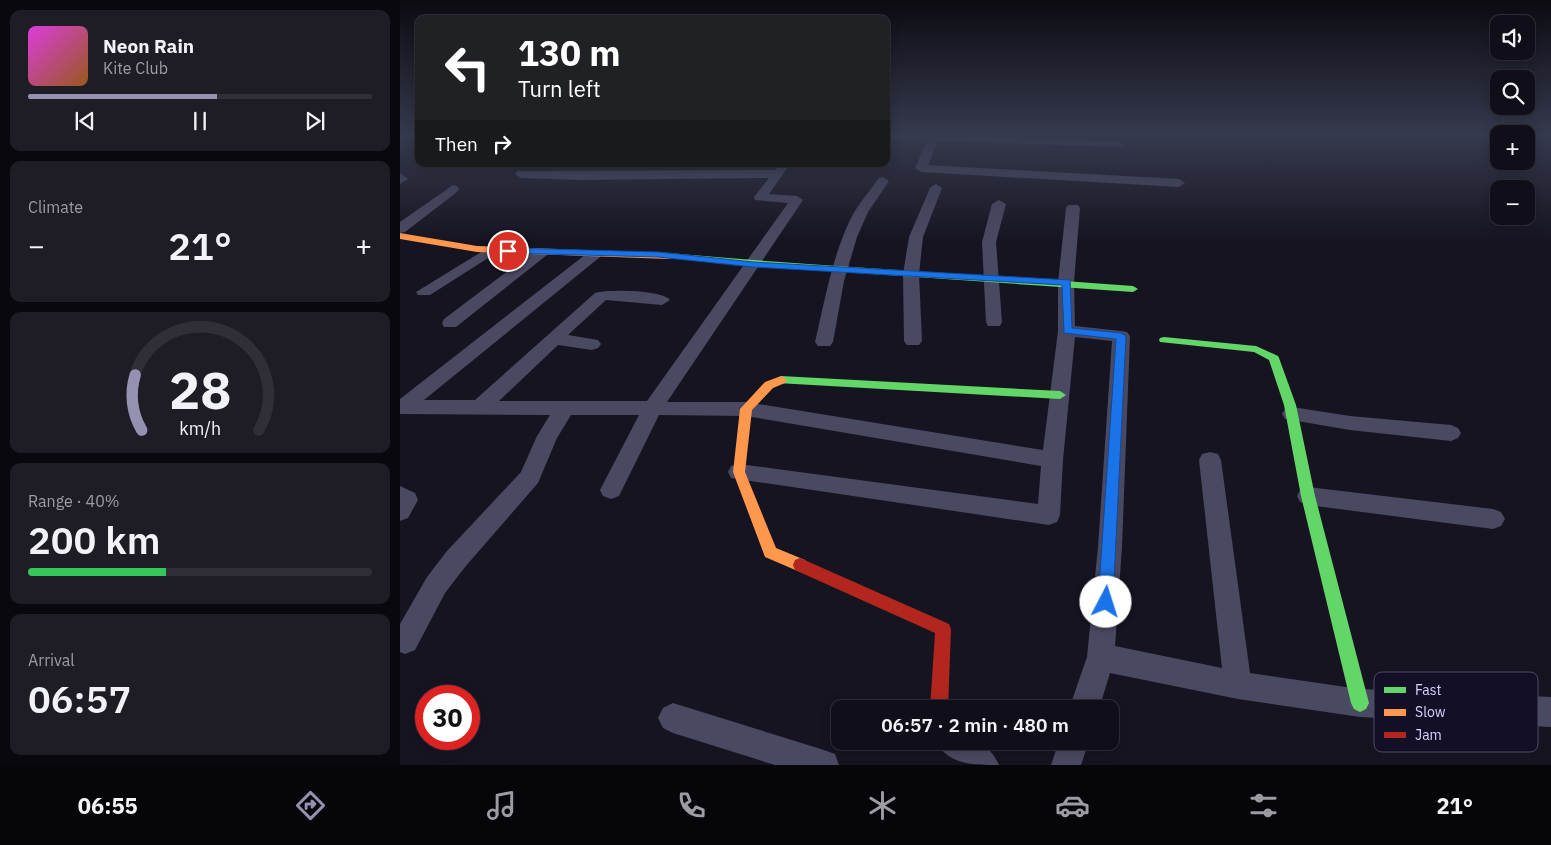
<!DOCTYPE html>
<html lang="en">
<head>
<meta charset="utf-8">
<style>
	:root { --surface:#100f19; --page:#1e1d26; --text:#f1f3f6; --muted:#9c9ca2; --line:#302f38; --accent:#9591b1 }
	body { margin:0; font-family:"IBM Plex Sans",sans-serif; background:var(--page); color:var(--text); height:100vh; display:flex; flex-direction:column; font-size:19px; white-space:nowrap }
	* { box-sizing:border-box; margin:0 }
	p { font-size:16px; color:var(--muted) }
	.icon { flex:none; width:28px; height:28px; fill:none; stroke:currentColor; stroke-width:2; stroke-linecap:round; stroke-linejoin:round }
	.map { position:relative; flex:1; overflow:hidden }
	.panel { display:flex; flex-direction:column; gap:10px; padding:10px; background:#09080e; width:400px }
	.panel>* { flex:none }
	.top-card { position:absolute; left:15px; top:15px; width:475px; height:152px; border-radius:10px; box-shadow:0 2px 12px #0003,0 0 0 1px var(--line); background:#202124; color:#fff; overflow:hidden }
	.controls { position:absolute; left:1090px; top:15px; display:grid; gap:10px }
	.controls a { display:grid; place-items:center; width:45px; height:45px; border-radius:10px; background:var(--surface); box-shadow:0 2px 12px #0003,0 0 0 1px var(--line); font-size:25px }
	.speed { position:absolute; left:15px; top:685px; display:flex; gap:10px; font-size:25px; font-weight:700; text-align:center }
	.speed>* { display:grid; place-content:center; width:65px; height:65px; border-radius:50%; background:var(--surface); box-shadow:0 2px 12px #0003,0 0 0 1px var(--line); line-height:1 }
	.speed .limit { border:8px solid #d22; background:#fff; color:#111 }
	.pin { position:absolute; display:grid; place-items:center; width:42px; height:42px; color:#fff; margin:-21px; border:2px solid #fff; border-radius:50%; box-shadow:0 1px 5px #0007 }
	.me { position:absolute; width:55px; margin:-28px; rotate:5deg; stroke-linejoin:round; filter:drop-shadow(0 0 4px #0008) }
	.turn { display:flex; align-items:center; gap:18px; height:105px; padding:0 20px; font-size:22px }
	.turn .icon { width:65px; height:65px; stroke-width:2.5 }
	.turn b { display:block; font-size:35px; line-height:42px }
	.then { display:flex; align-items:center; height:48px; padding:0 20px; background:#0003; gap:10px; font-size:19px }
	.big { font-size:38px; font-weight:600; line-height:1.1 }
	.panel .card { flex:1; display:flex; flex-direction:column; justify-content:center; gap:8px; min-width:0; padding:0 18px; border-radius:10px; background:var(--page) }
	.panel .dial { align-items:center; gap:0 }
	.dial svg { height:130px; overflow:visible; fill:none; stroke:var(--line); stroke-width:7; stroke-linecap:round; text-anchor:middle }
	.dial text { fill:var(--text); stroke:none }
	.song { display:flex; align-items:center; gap:15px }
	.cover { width:60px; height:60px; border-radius:8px; background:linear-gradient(135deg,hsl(300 70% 55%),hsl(30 70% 35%)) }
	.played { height:5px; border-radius:2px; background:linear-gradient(90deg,var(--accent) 55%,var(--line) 55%) }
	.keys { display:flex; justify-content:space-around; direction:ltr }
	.heat { display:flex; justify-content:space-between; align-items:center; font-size:28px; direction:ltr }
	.charge { height:8px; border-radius:4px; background:linear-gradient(90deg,#34c759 40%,var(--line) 0) }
	.trip { position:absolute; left:431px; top:700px; width:288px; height:50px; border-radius:10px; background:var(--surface); box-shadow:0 2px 12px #0003,0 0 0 1px var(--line); font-weight:600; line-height:50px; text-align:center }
	.menu { display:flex; height:80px; justify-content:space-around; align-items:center; background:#06060a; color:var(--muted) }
	.menu .icon { width:35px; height:35px }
	.menu .current { color:var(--accent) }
	.menu b { font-size:22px; color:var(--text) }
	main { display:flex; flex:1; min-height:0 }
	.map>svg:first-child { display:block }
</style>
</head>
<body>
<main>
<section class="panel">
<div class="card">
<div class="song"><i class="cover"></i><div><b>Neon Rain</b><p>Kite Club</p></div></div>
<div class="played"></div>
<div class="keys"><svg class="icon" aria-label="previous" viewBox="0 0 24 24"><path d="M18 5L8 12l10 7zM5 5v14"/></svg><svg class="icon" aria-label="pause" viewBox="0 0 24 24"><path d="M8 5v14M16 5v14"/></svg><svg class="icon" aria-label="next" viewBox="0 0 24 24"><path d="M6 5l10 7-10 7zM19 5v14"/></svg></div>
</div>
<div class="card"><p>Climate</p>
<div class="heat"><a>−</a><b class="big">21°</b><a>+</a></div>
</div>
<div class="card dial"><svg viewBox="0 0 100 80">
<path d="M14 69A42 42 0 1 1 86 69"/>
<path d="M14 69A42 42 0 0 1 10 35" stroke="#9591b1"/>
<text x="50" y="56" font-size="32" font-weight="700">28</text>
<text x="50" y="72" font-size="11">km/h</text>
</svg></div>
<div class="card"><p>Range · 40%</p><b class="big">200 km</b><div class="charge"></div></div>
<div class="card"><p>Arrival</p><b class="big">06:57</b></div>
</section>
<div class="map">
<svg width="1151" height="765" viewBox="0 0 1151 765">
	<rect width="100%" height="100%" fill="#161421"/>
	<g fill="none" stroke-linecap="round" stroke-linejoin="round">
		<g fill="#4a4962" fill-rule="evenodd">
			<polygon points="486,134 541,134 719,142 725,145 723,147 538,141 528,165 779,179 785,183 779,187 521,172 515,168 527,141 486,139"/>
			<path d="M378 164H390L369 194 397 196 403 200 267 402H346L643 450 658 331V282L666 208 668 205H678L680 208 674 282 675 326 721 331 727 332 730 336 722 547 715 646 822 668 799 460 802 454 810 452 818 454 821 460 850 673 960 689 1151 697V727L960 717 838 699 710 673 699 709H669L687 657 698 547 712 341 675 337 663 460 660 515 657 522 649 525 331 478 328 472 331 466 339 464 638 504 641 466 346 416 259 415 219 496 211 499 203 496 200 490 239 415H171L157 438 138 483 65 567 45 593 15 650 5 654 0 652V624L27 577 47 551 121 472 137 436 150 415 0 414V399L190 251H200L202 254 200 257 24 400H75L195 293C208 289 263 290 270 300L262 305 206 300 168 335 198 340 201 344 198 348 192 350 158 345 99 401H247L388 203 355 200 354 197 369 178 180 180 121 178 115 174 117 171 375 170Z"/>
			<polygon points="0,173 8,179 0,184"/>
			<path d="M483 177 489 181 468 212 457 237 444 281 433 342 430 346H418L415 342C425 300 432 256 452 216 459 203 470 191 479 178Z"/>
			<polygon points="536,184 542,188 523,237 519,274 522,341 519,345 507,345 504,341 503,274 509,237 530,188"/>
			<polygon points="53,185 57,186 59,189 57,192 5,232 0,233 0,222"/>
			<polygon points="599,200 606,204 596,242 602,322 600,326 588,326 586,322 582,242 592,204"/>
			<polygon points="91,246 98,250 96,253 30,295 18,295 16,292"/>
			<polygon points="142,248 149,252 147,255 56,327 44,327 42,323 44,319 137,249"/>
			<polygon points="892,407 950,416 1051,425 1058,428 1061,433 1058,438 1051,441 950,430 885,419 882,414 885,409"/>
			<polygon points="0,486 15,493 18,500 8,518 0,521"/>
			<polygon points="908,487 1093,509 1101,512 1105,519 1101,526 1093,529 908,505 900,502 897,496 900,490"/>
			<polygon points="273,703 424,750 435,754 439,765 375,765 273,733 263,728 258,718 263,708"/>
			<path d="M536 741C563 741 587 736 599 765 573 765 548 765 536 741Z"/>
			<polygon points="659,741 689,741 681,765 651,765"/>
		</g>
		<g fill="#63d668" fill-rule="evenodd">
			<path d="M269 253C423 267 578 274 733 286L738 289 733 292 385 268 266 258 265 256Z"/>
			<polygon points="764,337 856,346 878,356 879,358 896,405 915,496 969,703 966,709 960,712 954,709 951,703 901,496 884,405 869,360 854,352 760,342 759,340 760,338"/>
			<polygon points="381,376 660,391 666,395 660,399 377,383 375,380"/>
		</g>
		<g fill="#ff974d" fill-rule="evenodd">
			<polygon points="0,233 77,246 269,253 273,256 269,259 77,252 0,239"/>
			<polygon points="381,376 387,380 385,383 373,388 352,410 345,472 376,548 405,560 407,565 405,570 400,572 365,557 333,472 340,409 365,382"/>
		</g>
		<polygon fill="#b3261e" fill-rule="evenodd" points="400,558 549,624 551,629 548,709 530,709 535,633 395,570 393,565 395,560"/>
	</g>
	<linearGradient id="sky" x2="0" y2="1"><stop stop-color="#0c0b12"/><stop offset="0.56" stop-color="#363a4e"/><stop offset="1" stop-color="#363a4e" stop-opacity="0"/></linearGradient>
	<rect width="1151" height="241" fill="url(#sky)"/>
	<polygon fill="#1a73e8" stroke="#114b97" points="108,248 258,252 353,262 670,280 672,328 721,333 726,336 713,602 711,607 706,609 700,607 698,602 716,339 664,333 662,285 353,267 258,257 105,253 105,249"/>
	<rect x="974" y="672" width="164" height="80" rx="8" fill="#130f26" stroke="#4e4a67" stroke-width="1"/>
	<rect x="984" y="687" width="22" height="6" fill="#63d668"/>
	<rect x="984" y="709" width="22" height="7" fill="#ff974d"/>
	<rect x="984" y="732" width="22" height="6" fill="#b3261e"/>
	<g font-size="14" fill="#d9d4ff">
		<text x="1015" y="695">Fast</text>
		<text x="1015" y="717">Slow</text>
		<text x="1015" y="740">Jam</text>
	</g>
</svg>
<div class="controls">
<a><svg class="icon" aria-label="sound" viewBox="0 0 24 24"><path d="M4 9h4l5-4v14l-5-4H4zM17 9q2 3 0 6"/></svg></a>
<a><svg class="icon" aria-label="search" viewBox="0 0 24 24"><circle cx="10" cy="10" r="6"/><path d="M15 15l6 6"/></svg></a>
<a>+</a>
<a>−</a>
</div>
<div class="speed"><div class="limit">30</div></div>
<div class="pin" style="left:108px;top:251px;background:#d93025"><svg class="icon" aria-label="arrive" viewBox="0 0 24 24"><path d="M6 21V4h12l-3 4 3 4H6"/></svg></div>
<svg class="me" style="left:706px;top:602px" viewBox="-20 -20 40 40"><circle r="19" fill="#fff"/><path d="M0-13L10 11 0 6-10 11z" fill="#1a73e8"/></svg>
<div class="trip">06:57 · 2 min · 480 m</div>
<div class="top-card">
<div class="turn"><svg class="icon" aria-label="left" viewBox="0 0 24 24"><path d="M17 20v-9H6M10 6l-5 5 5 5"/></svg><div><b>130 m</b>Turn left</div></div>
<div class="then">Then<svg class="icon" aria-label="right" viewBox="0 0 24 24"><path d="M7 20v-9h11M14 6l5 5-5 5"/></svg></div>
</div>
</div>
</main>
<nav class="menu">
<b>06:55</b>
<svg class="icon current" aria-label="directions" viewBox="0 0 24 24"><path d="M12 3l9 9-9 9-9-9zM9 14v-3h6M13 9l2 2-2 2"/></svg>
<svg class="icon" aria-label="music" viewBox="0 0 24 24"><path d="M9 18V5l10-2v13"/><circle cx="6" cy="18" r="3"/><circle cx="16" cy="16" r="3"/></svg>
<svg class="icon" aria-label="phone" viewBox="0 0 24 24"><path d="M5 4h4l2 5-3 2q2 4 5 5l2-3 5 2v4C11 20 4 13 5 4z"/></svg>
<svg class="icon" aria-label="climate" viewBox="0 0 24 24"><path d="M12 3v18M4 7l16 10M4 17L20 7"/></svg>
<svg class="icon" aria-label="car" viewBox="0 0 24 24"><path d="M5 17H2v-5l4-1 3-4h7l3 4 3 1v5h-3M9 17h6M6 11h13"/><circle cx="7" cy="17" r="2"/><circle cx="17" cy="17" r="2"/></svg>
<svg class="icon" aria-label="filters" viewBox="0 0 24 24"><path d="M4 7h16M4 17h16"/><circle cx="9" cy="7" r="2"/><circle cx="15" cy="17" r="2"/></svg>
<b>21°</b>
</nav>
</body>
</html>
